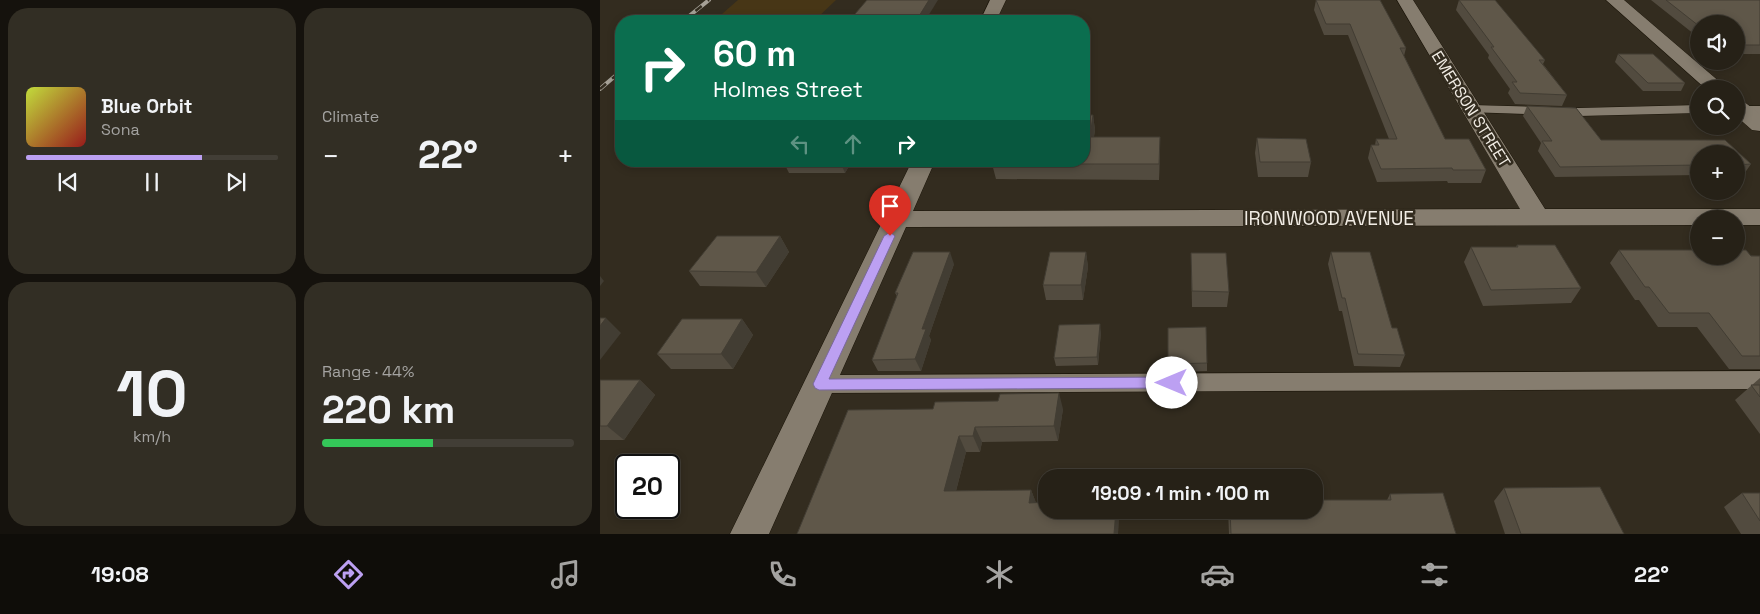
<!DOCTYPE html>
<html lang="en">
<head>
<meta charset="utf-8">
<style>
	:root { --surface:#262117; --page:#322e24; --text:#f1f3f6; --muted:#a4a3a1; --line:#423e36; --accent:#bca0f2 }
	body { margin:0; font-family:"Space Grotesk",sans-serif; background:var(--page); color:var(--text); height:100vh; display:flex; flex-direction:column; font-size:19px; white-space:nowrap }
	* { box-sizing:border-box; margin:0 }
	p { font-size:16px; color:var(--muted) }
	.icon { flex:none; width:28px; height:28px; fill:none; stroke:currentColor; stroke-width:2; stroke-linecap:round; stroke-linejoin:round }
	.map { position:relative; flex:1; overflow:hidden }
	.sheet { display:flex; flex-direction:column; gap:8px; padding:8px; background:#15120d; width:600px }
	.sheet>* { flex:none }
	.hud { position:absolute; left:15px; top:15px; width:475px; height:152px; border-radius:20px; box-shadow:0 2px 8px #0003,0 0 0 1px var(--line); background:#0b6e4f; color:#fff; overflow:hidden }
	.controls { position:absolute; left:1090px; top:15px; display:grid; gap:10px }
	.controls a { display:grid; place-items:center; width:55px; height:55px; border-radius:50%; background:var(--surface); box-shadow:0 2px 8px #0003,0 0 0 1px var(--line); font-size:25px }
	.speed { position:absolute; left:15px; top:454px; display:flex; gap:10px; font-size:25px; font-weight:700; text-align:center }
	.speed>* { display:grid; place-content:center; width:65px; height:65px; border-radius:50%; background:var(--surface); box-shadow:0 2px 8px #0003,0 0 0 1px var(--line); line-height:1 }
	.speed .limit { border:2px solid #111; border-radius:8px; background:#fff; color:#111 }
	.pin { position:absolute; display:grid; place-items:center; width:42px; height:42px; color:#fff; margin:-51px -21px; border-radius:50% 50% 50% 0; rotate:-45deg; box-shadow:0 0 5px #0007 }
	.pin .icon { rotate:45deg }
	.me { position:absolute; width:55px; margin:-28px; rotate:270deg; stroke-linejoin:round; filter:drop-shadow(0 0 4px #0008) }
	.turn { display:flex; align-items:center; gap:18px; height:105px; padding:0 15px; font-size:22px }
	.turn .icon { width:65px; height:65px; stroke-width:2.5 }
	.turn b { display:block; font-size:35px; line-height:42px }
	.lanes { display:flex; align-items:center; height:48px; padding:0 15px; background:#0003; justify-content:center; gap:25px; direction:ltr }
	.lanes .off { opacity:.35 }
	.big { font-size:38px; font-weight:700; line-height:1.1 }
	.sheet .widget { flex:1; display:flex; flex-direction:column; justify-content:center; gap:8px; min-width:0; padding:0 18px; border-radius:20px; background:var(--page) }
	.sheet .dial { align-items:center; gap:0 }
	.dial b { font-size:65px; line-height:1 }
	.song { display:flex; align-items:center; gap:15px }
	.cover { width:60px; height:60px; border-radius:8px; background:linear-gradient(135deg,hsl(70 70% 55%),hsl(0 70% 35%)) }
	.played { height:5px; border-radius:2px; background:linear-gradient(90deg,var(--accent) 70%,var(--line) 70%) }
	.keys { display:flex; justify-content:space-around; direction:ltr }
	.heat { display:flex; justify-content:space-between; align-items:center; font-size:28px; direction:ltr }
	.charge { height:8px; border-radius:4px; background:linear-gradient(90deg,#34c759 44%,var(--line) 0) }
	.sheet .tiles { flex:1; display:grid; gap:8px; grid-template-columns:repeat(2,1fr) }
	.trip { position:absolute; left:438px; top:469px; width:285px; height:50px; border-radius:20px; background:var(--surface); box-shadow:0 2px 8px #0003,0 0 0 1px var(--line); font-weight:700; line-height:50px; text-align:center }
	.menu { display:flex; height:80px; justify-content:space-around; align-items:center; background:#0f0d09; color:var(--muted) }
	.menu .icon { width:35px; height:35px }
	.menu .active { color:var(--accent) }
	.menu b { font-size:22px; color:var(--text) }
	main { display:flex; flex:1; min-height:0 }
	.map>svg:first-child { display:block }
</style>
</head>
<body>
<main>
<section class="sheet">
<div class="tiles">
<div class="widget">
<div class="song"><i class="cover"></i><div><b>Blue Orbit</b><p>Sona</p></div></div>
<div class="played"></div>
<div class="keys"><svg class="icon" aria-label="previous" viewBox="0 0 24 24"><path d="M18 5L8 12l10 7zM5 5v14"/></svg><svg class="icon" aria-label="pause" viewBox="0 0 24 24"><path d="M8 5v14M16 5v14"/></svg><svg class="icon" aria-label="next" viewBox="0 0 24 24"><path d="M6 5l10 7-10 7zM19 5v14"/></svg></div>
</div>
<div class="widget"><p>Climate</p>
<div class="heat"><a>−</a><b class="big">22°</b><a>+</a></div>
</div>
<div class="widget dial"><b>10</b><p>km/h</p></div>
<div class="widget"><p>Range · 44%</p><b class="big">220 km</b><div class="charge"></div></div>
</div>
</section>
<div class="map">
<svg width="1160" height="534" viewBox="0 0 1160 534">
	<rect width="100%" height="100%" fill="#332c1f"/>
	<polygon fill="#473616" points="138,0 236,0 214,21 114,21"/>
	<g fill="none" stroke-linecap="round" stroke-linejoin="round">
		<g stroke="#1a1408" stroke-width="1">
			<g id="service">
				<polygon points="872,105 979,108 1099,105 1099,113 979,116 867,112 865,109"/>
				<rect x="1136" y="106" width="24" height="8"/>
				<polygon points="1160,371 1160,389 219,393 212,390 209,384 212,378 219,375"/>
			</g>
		</g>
		<g stroke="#1a1408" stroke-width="1">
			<g id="minor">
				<polygon points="390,0 406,0 396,21 380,21"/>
				<polygon points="797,0 813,0 945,209 1160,209 1160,225 1136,225 1136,219 1099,219 1099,225 306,227 169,534 130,534 312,161 335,161 313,211 920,209"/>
				<polygon points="1006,0 1024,0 1128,89 1106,89"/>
				<polygon points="1136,99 1143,101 1160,114 1160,131 1152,130 1136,116"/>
			</g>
		</g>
		<use href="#service" fill="#867d6f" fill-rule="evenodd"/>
		<use href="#minor" fill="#867d6f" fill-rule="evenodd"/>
		<g stroke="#a6a197" stroke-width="4">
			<g id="rail">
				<polyline points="83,21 109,0"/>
				<polyline points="0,89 21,71"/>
			</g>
		</g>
		<use href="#rail" stroke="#332c1f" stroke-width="2.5" stroke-dasharray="8" stroke-linecap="butt"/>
	</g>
	<g fill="#524b3f">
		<polygon points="716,0 806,48 804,56 845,139 886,170 881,183 848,183 847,181 777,182 768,158 771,145 775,145 776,139 789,139 748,35 724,35 714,10"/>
		<polygon points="859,0 945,60 943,64 967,95 962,106 915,104 908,93 910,89 888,58 889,55 856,10"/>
		<polygon points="1051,0 1160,0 1160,54 1136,54 1136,24 1099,24 1099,38"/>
		<polygon points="1018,54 1085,83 1081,91 1043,91 1015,62"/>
		<polygon points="927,106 976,108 1001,140 1125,140 1151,164 1144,174 1136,175 1136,154 1099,154 1099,175 955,177 938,151 941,143 923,116"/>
		<polygon points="493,115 495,130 494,137 560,152 559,180 396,179 392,164"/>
		<polygon points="657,138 711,162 708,177 658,177 655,153"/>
		<polygon points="183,161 252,161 245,173 189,173"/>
		<polygon points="180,236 189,252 166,287 100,286 89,271"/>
		<polygon points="917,245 981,288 971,303 883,306 864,262 871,247 916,247"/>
		<polygon points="1019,250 1160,256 1160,369 1129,369 1097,327 1058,327 1039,300 1035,300 1010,263"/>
		<polygon points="486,252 488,267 483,300 446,300 443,285"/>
		<polygon points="731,252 792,328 805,355 800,367 754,366 742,311 739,311 728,264"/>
		<polygon points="591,253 629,292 627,307 592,307"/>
		<polygon points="354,264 329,336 331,340 321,371 278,371 272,360 297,296 295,293"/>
		<polygon points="142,319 153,335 133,369 71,369 57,354"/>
		<polygon points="568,328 607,363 607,371 568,372"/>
		<polygon points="501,332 498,365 456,366 454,358"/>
		<polygon points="1160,378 1160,434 1135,400"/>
		<polygon points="0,380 40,380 55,395 24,440 0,440"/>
		<polygon points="463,409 458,441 382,442 380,452 366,452 356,491 431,490 436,503 519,510 518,534 197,534 248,410"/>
		<polygon points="904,488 1024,534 905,534 894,501"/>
		<polygon points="1142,493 1160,493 1160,534 1141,534 1124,507"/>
		<polygon points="790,494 856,534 629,534 628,510 714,510 787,500"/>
	</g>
	<g fill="#423d33">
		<polygon points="329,0 338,0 325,21 316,21"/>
		<polygon points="493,115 495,130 491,152 490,137"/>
		<polygon points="560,137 560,152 559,180 559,164"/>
		<polygon points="240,161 252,161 245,173"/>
		<polygon points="180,236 189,252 166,287 156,272"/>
		<polygon points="350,252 354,264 329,336 331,340 321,371 315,359 322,329"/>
		<polygon points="486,252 488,267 483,300 481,285"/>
		<polygon points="0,276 4,281 0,286"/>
		<polygon points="6,318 21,333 0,360 0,326"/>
		<polygon points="142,319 153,335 133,369 121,354"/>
		<polygon points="500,324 501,332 498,365 497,357"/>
		<polygon points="40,380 55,395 24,440 7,426"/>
		<polygon points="459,393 463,409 458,441 454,426"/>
		<polygon points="375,427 382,442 380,452 373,436"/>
		<polygon points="359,436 366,452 352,506 344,491"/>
		<polygon points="431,490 437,505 429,503"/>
		<polygon points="516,510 519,510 518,534 514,534"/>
	</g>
	<g fill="#5f5749" stroke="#423d33">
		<polygon points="267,0 329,0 316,21 249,21"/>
		<polygon points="716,0 780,0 806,48 800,48 845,139 869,139 886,170 853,170 852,168 781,169 771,145 779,145 776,139 797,139 750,24 726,24"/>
		<polygon points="859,0 895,0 945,60 939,60 967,95 920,93 912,82 917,82 891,47 894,47"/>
		<polygon points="1066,0 1160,0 1160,45 1136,45 1136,24 1099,24 1099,26"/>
		<polygon points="1018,54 1053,54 1085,83 1048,83"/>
		<polygon points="927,106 976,108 1001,140 1125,140 1151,164 1136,165 1136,154 1099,154 1099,165 960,167 942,141 952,141"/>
		<polygon points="484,115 493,115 490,137 560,137 559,164 392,164 393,161 484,161"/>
		<polygon points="657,138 706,139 711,162 660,162"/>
		<polygon points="117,236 180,236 156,272 89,271"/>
		<polygon points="917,245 955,245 981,288 891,290 871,247 918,247"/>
		<polygon points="1019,250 1099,250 1099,256 1136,256 1136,250 1146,250 1151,256 1160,256 1160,356 1142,356 1109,313 1069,313 1049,287 1045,287"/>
		<polygon points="313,252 350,252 322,329 326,329 315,359 272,360 298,293 295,293"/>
		<polygon points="450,252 486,252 481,285 443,285"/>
		<polygon points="731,252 770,252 792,328 797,328 805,355 758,354 745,298 742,298"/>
		<polygon points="591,253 626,253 629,292 592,291"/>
		<polygon points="0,318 6,318 0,326"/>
		<polygon points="82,319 142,319 121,354 57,354"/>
		<polygon points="500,324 497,357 454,358 459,325"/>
		<polygon points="606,327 607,363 568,364 568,328"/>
		<polygon points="0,380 40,380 7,426 0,426"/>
		<polygon points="1151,385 1160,385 1160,397"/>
		<polygon points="459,393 454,426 375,427 373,436 359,436 344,491 431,490 429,503 446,502 446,510 516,510 514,534 197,534 248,410 333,409 335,402 398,401 400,394"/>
		<polygon points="1000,487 1024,534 921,534 904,488"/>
		<polygon points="843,493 856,534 631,534 630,510 714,510 714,500 791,500 790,494"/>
		<polygon points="1142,493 1160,493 1160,521"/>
	</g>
	<polygon fill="#bca0f2" stroke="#7a689d" points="290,232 295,236 229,379 572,377 577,379 579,383 577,387 572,388 219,390 215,388 213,384 284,236"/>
	<g text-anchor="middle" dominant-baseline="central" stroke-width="5" stroke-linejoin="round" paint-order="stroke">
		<g font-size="16" fill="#f1ece4" stroke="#332c1f">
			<text transform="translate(871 109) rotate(58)">EMERSON STREET</text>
		</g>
		<g font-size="19" fill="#f1ece4" stroke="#332c1f">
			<text x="729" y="218">IRONWOOD AVENUE</text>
		</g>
	</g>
</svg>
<div class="controls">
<a><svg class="icon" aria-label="sound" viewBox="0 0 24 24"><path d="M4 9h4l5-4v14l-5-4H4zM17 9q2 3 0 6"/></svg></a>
<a><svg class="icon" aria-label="search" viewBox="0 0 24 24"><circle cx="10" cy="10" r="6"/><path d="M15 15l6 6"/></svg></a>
<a>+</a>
<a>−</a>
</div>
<div class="speed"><div class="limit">20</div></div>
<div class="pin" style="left:290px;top:236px;background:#d93025"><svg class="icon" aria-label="arrive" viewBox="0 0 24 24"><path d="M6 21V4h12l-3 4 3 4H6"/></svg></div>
<svg class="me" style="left:572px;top:383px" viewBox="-20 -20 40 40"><circle r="19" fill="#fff"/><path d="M0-13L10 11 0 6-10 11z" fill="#bca0f2"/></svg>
<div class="trip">19:09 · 1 min · 100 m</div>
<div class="hud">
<div class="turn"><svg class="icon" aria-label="right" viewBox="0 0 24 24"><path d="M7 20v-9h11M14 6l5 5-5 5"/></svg><div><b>60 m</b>Holmes Street</div></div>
<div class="lanes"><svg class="icon off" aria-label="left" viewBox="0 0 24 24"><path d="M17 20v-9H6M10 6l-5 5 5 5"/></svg><svg class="icon off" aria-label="ahead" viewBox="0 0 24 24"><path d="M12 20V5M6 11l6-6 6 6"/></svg><svg class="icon" aria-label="right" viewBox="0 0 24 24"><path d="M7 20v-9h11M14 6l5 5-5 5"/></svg></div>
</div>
</div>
</main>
<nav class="menu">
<b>19:08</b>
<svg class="icon active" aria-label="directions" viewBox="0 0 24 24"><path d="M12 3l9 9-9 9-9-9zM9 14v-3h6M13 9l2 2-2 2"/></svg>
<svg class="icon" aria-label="music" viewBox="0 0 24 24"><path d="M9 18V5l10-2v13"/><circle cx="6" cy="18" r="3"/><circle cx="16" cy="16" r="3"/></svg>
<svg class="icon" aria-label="phone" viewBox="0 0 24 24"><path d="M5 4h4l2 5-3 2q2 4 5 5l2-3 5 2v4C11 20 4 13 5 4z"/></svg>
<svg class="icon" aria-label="climate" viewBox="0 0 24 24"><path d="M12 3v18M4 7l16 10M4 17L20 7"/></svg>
<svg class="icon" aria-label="car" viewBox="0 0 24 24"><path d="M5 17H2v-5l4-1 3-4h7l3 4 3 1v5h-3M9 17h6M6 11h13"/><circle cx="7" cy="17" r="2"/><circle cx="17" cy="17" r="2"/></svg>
<svg class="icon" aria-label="filters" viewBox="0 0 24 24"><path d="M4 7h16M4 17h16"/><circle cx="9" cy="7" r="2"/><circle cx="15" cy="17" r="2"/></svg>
<b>22°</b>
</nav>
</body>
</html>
